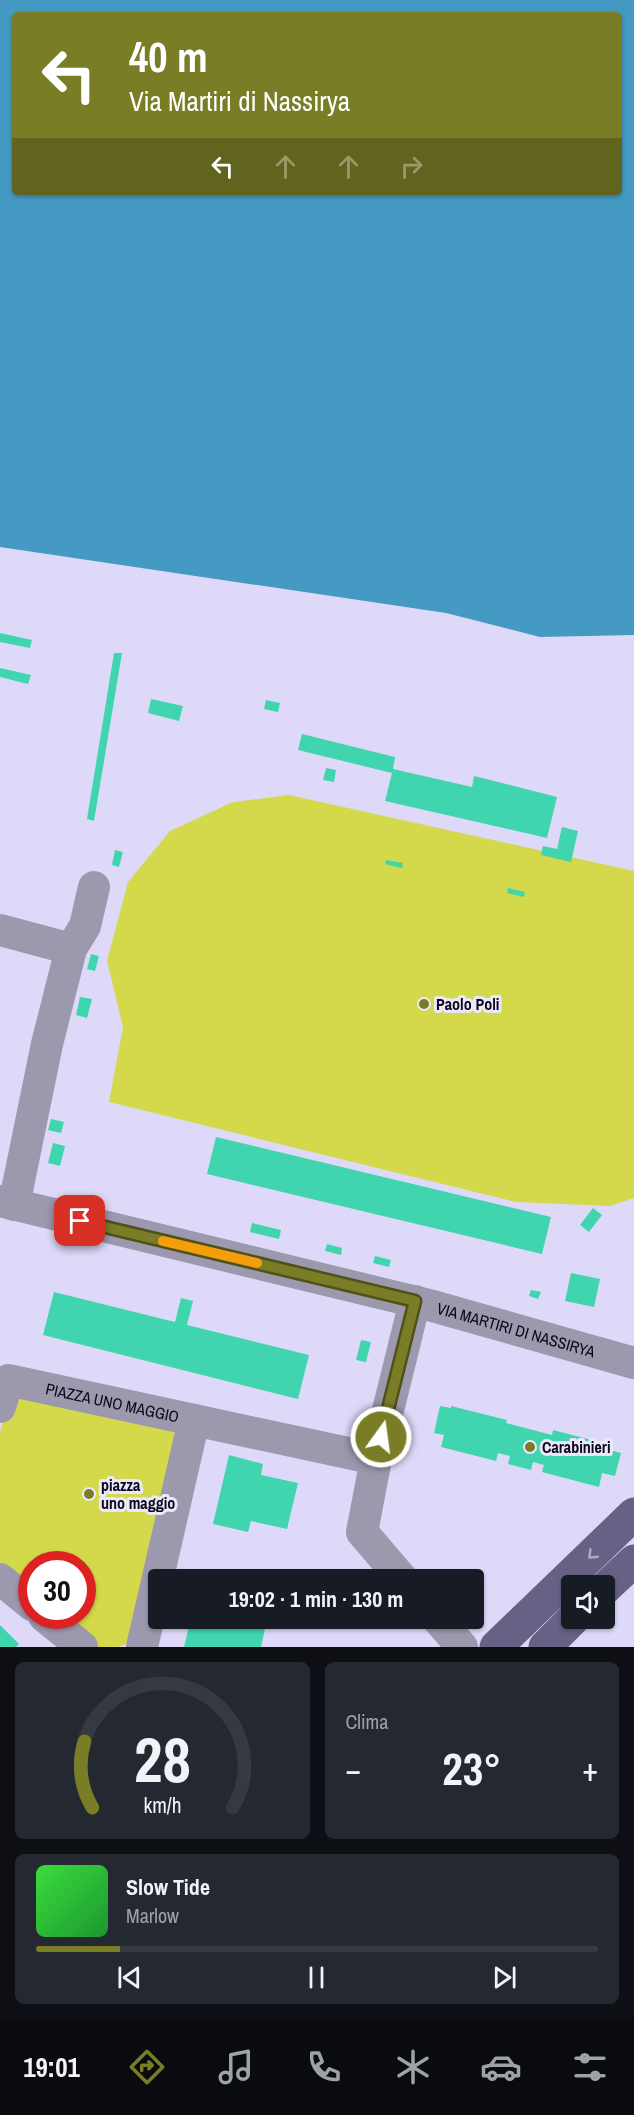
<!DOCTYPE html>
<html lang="it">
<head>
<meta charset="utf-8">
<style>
	:root { --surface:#171b24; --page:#242831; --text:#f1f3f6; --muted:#9ea1a6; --line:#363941; --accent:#797d26 }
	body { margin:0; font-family:"Archivo Narrow",sans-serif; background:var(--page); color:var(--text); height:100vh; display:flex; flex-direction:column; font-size:22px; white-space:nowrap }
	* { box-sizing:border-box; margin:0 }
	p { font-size:20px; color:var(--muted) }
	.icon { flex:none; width:33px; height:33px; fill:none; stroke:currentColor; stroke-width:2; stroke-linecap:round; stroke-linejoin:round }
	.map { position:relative; height:1647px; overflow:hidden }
	.drawer { display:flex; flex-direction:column; gap:15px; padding:15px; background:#0d0f14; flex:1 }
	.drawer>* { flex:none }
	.banner { position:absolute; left:12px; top:12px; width:610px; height:183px; border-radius:6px; box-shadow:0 2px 4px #0004; background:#797d26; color:#fff; overflow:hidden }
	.tools { position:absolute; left:561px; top:1575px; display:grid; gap:12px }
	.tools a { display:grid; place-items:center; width:54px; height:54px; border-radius:6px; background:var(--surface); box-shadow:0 2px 4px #0004; font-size:30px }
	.speed { position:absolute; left:18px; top:1551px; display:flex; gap:12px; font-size:30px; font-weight:700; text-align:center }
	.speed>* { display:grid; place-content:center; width:78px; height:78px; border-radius:50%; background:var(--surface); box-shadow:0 2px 4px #0004; line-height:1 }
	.speed .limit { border:9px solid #d22; background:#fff; color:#111 }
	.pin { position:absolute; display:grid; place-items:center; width:51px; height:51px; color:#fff; margin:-26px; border-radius:12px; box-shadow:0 3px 9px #0006 }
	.me { position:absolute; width:66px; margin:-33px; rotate:14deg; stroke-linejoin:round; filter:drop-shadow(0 0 4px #0008) }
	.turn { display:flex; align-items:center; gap:21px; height:126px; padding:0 18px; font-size:27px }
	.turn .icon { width:78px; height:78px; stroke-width:2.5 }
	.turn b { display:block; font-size:42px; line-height:51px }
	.lanes { display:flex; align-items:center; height:57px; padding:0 18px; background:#0003; justify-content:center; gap:30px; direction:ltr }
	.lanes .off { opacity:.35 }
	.big { font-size:45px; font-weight:700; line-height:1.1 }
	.drawer .widget { flex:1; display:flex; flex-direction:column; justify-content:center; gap:9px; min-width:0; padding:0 21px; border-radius:9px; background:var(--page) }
	.drawer .dial { align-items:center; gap:0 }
	.dial svg { height:156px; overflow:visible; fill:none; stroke:var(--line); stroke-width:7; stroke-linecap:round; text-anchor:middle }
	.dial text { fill:var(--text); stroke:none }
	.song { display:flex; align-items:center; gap:18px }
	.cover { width:72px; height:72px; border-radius:9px; background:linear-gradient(135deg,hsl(120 70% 55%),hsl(130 70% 35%)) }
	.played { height:6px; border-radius:3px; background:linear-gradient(90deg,var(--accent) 15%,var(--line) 15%) }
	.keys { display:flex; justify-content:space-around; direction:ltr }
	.heat { display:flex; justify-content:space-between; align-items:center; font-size:33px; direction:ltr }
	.drawer .tiles { flex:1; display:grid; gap:15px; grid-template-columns:1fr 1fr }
	.widget:last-child { grid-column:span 2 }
	.trip { position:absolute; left:148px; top:1569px; width:336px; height:60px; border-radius:6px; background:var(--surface); box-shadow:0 2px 4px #0004; font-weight:700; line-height:60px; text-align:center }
	.dock { display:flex; height:96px; justify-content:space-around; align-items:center; background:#090b0e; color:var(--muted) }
	.dock .icon { width:42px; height:42px }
	.dock .on { color:var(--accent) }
	.dock b { font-size:27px; color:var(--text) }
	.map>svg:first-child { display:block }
</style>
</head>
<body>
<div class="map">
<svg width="634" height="1647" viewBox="0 0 634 1647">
	<rect width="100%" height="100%" fill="#ded9f8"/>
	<g fill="#d3d94a">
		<polygon points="289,795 634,871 634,1198 610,1206 516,1202 109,1102 123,1027 107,961 128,882 170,831 233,802"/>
		<polygon points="12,1388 185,1426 129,1643 118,1647 98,1647 61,1616 82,1616 82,1564 32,1564 31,1590 0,1563 0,1432"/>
	</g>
	<path fill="#449ac3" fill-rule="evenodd" d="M0 0H634V635L540 637 446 613 0 547ZM15 15H620V192H15Z"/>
	<g fill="#40d5af">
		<polygon points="0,633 32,640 30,648 0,642"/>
		<polygon points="114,653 122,653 94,821 87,819"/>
		<polygon points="0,668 31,675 28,684 0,677"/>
		<polygon points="151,699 183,706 179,721 148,713"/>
		<polygon points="266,700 280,703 278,712 264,709"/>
		<polygon points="302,734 395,757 393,769 472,787 474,776 557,797 547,838 385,801 392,773 298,750"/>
		<polygon points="326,768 336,770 334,782 323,780"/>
		<polygon points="562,827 578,831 571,862 541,855 543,846 557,849"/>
		<polygon points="115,850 123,852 119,867 112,865"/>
		<polygon points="386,860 403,863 402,868 385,864"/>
		<polygon points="508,888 525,892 524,897 507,893"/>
		<polygon points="91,954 99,956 95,971 87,969"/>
		<polygon points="80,997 92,999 87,1018 76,1015"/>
		<polygon points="51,1119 64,1122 61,1133 48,1130"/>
		<polygon points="216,1137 551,1217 542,1254 207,1174"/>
		<polygon points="53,1143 65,1146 60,1166 48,1163"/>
		<polygon points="593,1208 602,1215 589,1232 580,1225"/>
		<polygon points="252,1223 281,1230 279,1239 250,1232"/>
		<polygon points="327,1244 342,1248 341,1255 325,1251"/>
		<polygon points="375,1256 391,1260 389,1267 373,1263"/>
		<polygon points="571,1273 600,1279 594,1307 565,1301"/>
		<polygon points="531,1290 541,1292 538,1299 529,1296"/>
		<polygon points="54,1292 175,1322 181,1298 193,1301 187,1325 309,1355 298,1399 43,1335"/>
		<polygon points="361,1340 371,1342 366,1362 356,1360"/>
		<polygon points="440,1406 451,1408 451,1406 507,1420 506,1423 552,1435 553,1430 611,1445 610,1450 621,1453 615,1476 602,1473 599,1487 542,1472 544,1465 533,1462 531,1470 508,1464 510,1456 498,1453 496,1461 441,1447 444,1435 434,1433"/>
		<polygon points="229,1455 263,1464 261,1475 298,1483 287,1529 251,1521 248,1532 213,1524"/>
		<polygon points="191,1618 242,1618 266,1624 261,1647 184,1647"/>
		<polygon points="0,1625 19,1644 16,1647 0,1647"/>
	</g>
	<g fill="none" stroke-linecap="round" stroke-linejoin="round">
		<g stroke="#9c99af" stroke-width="32">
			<polyline points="0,930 71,949"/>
			<path id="s1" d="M0 1201 429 1305 634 1363"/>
			<polyline points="14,1205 47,1044 71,949 85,926 94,887"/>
			<path id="s2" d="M0 1407 8 1380 194 1420 142 1647"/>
			<polyline points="194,1420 376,1459"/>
			<polyline points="0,1579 32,1605"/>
			<polyline points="403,1580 362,1532 376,1459 415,1301"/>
			<polyline points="44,1616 82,1647"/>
			<polyline points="437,1618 462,1647"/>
		</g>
		<g stroke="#676186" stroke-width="33">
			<polyline points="604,1589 634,1561"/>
			<polyline points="496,1647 634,1514"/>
			<polyline points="545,1647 574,1618"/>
		</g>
	</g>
	<defs><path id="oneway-chevron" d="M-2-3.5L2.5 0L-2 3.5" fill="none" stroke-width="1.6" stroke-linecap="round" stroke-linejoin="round" transform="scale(1.5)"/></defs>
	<use stroke="#b0abc7" href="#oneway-chevron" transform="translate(592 1555) rotate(136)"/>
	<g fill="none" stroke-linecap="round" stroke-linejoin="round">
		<g stroke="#4f5119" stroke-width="15">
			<polyline id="route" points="80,1221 415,1301 381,1437"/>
		</g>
		<use href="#route" stroke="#797d26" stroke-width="10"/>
		<polyline stroke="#f59e0b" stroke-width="10" points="163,1241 257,1263"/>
	</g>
	<g fill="#797d26" stroke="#ebe8fd" stroke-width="2">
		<circle cx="424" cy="1004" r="6"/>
		<circle cx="530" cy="1447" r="6"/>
		<circle cx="89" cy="1494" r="6"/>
	</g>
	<g text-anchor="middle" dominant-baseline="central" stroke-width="6" stroke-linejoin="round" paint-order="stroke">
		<g font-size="16" font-weight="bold" fill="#0c0819" stroke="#ebe8fd" text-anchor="start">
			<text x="436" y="1004">Paolo Poli</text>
			<text x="542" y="1447">Carabinieri</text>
			<text x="101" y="1485">piazza<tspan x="101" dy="18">uno maggio</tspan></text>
		</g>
		<g font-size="16" fill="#0c0819" stroke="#ebe8fd">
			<text stroke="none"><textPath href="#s1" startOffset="532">VIA MARTIRI DI NASSIRYA</textPath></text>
			<text stroke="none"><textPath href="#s2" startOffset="135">PIAZZA UNO MAGGIO</textPath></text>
		</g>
	</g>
</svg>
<div class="tools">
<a><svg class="icon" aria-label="sound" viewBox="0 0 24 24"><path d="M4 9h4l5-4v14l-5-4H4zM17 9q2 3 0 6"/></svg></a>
</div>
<div class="speed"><div class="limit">30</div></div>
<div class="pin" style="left:80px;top:1221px;background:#d93025"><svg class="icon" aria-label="arrive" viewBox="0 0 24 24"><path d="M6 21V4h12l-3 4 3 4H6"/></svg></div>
<svg class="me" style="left:381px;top:1437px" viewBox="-20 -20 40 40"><circle r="17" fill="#797d26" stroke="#fff" stroke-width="3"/><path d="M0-11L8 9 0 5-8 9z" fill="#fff"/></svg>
<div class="trip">19:02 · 1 min · 130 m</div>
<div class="banner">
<div class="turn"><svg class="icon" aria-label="left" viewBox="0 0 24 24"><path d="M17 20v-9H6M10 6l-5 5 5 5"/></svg><div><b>40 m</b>Via Martiri di Nassirya</div></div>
<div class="lanes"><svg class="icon" aria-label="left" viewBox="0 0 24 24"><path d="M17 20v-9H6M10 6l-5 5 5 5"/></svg><svg class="icon off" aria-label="ahead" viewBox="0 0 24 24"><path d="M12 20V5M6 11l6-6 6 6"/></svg><svg class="icon off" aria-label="ahead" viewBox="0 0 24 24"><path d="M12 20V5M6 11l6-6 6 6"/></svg><svg class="icon off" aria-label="right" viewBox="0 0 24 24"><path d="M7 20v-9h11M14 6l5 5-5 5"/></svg></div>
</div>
</div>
<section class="drawer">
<div class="tiles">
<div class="widget dial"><svg viewBox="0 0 100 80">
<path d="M14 69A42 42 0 1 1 86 69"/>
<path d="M14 69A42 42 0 0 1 10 35" stroke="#797d26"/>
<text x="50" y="56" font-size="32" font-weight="700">28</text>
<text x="50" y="72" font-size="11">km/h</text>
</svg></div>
<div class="widget"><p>Clima</p>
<div class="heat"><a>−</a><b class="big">23°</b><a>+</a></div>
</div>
<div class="widget">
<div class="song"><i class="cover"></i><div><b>Slow Tide</b><p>Marlow</p></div></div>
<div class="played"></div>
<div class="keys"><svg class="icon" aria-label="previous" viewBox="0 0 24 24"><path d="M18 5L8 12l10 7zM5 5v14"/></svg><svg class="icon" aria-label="pause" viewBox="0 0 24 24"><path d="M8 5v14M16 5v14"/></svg><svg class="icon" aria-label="next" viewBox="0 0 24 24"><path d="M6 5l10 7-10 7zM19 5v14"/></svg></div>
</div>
</div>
</section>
<nav class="dock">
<b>19:01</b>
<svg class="icon on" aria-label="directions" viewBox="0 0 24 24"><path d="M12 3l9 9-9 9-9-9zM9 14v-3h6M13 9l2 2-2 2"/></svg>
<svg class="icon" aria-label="music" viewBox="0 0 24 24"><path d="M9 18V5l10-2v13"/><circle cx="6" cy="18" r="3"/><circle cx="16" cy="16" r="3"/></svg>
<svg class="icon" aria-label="phone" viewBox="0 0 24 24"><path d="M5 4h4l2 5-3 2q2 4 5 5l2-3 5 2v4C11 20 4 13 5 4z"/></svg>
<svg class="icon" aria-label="climate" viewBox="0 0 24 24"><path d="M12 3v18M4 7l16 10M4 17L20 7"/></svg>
<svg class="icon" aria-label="car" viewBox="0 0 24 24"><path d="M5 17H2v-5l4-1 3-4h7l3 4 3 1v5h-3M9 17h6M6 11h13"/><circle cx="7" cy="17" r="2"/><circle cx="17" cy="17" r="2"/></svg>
<svg class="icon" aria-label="filters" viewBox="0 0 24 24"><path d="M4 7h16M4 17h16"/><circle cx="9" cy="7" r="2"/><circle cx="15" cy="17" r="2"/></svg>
</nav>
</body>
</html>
